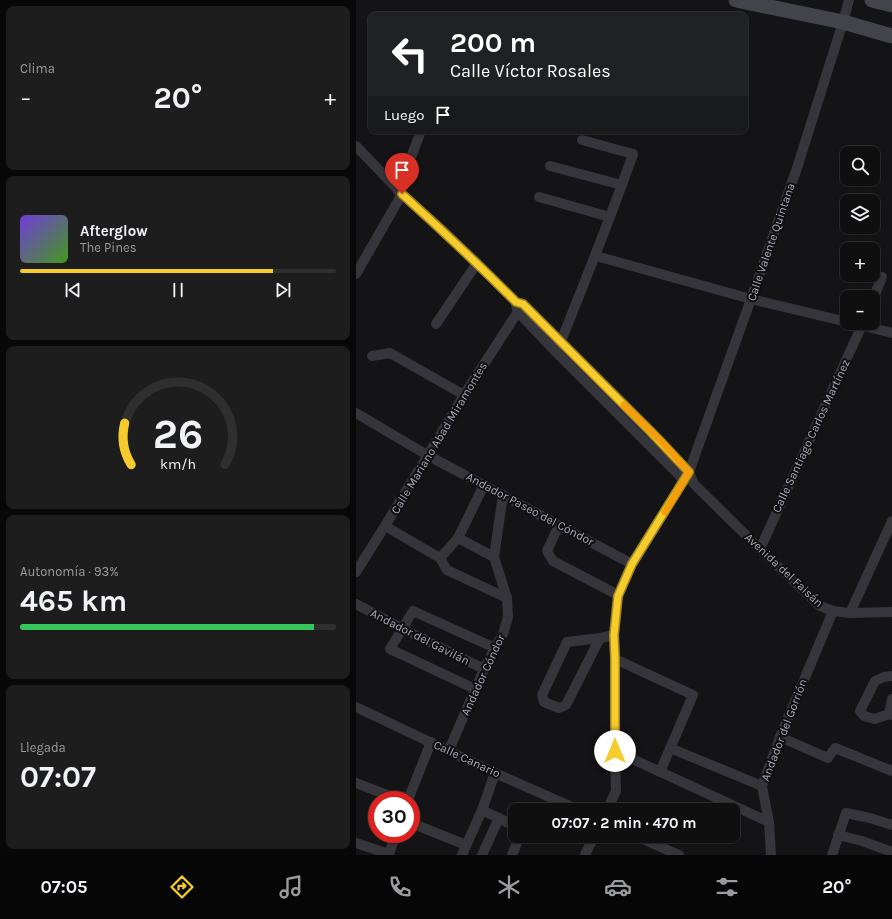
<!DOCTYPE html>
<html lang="es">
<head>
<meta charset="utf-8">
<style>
	:root { --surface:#0f0f10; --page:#1d1d1e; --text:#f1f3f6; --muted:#9b9c9f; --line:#2f2f30; --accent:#f6cc2c }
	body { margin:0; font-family:Karla,sans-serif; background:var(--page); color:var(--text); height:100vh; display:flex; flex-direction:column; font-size:15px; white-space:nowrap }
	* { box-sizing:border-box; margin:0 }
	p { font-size:13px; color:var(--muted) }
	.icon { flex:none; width:22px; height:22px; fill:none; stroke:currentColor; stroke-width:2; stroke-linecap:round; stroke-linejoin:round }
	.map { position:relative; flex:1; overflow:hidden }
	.sheet { display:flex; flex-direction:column; gap:6px; padding:6px; background:#080809; width:356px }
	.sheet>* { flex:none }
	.hud { position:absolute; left:12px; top:12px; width:380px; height:122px; border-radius:8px; box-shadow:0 1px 3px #0004,0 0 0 1px var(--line); background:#202124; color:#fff; overflow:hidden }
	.fabs { position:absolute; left:484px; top:146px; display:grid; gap:8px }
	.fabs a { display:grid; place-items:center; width:40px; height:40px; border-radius:8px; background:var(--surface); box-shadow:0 1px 3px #0004,0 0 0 1px var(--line); font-size:20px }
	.speed { position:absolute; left:12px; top:791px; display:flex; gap:8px; font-size:20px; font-weight:700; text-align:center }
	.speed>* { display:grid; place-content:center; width:52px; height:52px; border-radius:50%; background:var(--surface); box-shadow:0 1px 3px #0004,0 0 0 1px var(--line); line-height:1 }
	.speed .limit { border:6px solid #d22; background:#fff; color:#111 }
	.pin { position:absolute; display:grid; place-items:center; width:34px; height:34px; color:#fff; margin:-41px -17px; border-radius:50% 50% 50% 0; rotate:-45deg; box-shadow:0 0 4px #0007 }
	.pin .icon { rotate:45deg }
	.me { position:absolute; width:44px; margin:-22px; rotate:0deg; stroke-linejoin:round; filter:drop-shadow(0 0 3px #0008) }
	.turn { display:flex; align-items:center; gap:14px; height:84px; padding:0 16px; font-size:18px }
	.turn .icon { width:52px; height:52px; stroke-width:2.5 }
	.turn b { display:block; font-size:28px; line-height:34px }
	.then { display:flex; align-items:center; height:38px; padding:0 16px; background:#0003; gap:8px; font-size:15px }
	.big { font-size:30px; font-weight:700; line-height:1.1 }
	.sheet .tile { flex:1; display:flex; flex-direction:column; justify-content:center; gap:6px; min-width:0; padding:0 14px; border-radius:8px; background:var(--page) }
	.sheet .dial { align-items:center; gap:0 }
	.dial svg { height:104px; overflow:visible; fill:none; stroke:var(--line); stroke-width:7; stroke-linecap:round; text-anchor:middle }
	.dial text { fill:var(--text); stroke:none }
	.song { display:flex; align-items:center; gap:12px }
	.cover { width:48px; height:48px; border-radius:6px; background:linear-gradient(135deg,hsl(260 70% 55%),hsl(100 70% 35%)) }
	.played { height:4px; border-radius:2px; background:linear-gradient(90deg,var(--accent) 80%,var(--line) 80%) }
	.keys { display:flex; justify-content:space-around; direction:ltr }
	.heat { display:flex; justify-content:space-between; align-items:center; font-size:22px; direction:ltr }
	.charge { height:6px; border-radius:3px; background:linear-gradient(90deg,#34c759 93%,var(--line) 0) }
	.trip { position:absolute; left:152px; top:803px; width:232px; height:40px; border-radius:8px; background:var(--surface); box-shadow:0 1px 3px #0004,0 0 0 1px var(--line); font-weight:700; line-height:40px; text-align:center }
	.tab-bar { display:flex; height:64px; justify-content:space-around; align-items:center; background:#060606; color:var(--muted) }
	.tab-bar .icon { width:28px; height:28px }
	.tab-bar .active { color:var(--accent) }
	.tab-bar b { font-size:18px; color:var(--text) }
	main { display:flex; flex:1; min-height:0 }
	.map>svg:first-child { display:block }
</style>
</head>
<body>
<main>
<section class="sheet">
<div class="tile"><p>Clima</p>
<div class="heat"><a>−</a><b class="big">20°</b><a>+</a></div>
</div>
<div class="tile">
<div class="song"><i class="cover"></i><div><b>Afterglow</b><p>The Pines</p></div></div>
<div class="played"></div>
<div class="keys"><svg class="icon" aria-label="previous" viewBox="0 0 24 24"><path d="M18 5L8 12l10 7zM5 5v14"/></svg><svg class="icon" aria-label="pause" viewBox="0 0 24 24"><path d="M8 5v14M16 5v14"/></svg><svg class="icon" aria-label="next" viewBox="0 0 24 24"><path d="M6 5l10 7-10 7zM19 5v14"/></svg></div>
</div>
<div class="tile dial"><svg viewBox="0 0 100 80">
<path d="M14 69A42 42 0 1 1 86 69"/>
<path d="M14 69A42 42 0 0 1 9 37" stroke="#f6cc2c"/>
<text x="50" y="56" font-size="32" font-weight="700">26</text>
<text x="50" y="72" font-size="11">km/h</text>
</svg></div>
<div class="tile"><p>Autonomía · 93%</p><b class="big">465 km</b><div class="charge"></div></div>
<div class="tile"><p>Llegada</p><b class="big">07:07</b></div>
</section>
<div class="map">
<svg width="536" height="855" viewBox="0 0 536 855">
	<rect width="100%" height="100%" fill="#141416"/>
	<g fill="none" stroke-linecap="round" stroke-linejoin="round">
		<g stroke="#35353b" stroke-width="10">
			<polyline points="0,146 46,194 83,227 121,263 160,302 167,304 306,442 333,472 338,484 404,549 464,606 477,611 494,613 536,612"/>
			<polyline points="194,166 266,185"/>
			<polyline points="42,191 65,131"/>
			<polyline points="183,197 254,217"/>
			<polyline points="240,256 395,299 491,322"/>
			<polyline points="0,274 46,194"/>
			<polyline points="517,299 526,277"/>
			<polyline points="160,306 162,312 198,350 329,481"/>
			<polyline points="496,323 536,333"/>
			<polyline points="80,324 121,263"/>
			<path d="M198 350 205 341C230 279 255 217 277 154L226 140"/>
			<polyline points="16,356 34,353 108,395"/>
			<polyline points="0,413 71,455 276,564"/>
			<polyline points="203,525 191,551 197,561 262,595"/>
			<polyline points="29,526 84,558 91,570 151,598"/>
			<polyline points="102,538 138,557"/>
			<polyline points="404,549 507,323"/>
			<polyline points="84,558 102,538 128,485"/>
			<polyline points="0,572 29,526 108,395 167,304"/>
			<polyline points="0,604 47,629 128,669"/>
			<polyline points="494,613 536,521"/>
			<polyline points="244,638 210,705 203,708 188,702 186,695 211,642 244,638 258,635"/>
			<polyline points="259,659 337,695 304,772"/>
			<polyline points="536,676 528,677 519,681 504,711 508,716 519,719 533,714 536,715"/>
			<polyline points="119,689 34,649 57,611 139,648"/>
			<polyline points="0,707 139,773 223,810"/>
			<polyline points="533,714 536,699"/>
			<polyline points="424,737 472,758 479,748 536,771"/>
			<polyline points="314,748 406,786"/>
			<polyline points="93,750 128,669 139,648 147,634 152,617 151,598 138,557 147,495"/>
			<polyline points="259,751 413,822"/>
			<polyline points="0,783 44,800"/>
			<polyline points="52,800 75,742"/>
			<polyline points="126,810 159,826"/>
			<polyline points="251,810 260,791 259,751 259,659 258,635 262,595 276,564 333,472 395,299 441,168 487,22 493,0"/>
			<polyline points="55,823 110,845"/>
			<polyline points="482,835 506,841 536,852"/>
			<polyline points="280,836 323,855"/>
			<polyline points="0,843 33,854"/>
			<polyline points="33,854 40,834"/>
			<polyline points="106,855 126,810 139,773"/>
			<polyline points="126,855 143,818"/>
			<polyline points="156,855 164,836"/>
			<polyline points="229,855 238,836"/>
			<polyline points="415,855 413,822 406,786 424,737 477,611"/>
			<polyline points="476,855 490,813 514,818 536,825"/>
		</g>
		<g stroke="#43444b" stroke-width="15">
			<polyline points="380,0 487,22 536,36"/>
			<polyline points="516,0 536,5"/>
		</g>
	</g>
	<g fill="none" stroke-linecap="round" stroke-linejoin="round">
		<g stroke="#a0851d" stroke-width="10">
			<path id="route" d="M46 194C85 229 123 265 160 302L167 304 294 431 333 472 276 564 262 596 258 635 259 658V751"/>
		</g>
		<use href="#route" stroke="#f6cc2c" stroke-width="7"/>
		<polyline stroke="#f59e0b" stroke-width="7" points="268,405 306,442 333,472 309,512"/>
	</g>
	<g text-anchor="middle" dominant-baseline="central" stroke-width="4" stroke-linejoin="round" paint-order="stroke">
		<g font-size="12" fill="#a6a9b7" stroke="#0f0f11">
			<text transform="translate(415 242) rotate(-71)">Calle Valente Quintana</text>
			<text transform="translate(455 436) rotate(-65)">Calle Santiago Carlos Martínez</text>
			<text transform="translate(83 438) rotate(-59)">Calle Mariano Abad Miramontes</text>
			<text transform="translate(174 509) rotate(28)">Andador Paseo del Cóndor</text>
			<text transform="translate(428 570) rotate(43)">Avenida del Faisán</text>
			<text transform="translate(64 637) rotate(27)">Andador del Gavilán</text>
			<text transform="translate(127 675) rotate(-65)">Andador Cóndor</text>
			<text transform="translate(428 730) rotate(-69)">Andador del Gorrión</text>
			<text transform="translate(111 759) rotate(25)">Calle Canario</text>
		</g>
	</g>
</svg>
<div class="fabs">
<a><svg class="icon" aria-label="search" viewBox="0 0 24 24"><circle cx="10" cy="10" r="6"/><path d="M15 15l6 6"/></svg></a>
<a><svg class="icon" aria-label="layers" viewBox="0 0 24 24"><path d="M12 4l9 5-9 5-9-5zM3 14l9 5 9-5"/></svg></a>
<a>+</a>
<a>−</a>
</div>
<div class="speed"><div class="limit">30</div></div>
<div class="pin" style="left:46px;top:194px;background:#d93025"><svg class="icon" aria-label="arrive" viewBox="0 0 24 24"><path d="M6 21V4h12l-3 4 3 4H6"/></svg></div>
<svg class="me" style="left:259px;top:751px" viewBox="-20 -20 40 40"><circle r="19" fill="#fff"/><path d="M0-13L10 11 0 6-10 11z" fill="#f6cc2c"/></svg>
<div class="trip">07:07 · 2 min · 470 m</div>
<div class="hud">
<div class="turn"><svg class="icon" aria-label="left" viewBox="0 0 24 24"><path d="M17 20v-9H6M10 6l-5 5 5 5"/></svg><div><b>200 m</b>Calle Víctor Rosales</div></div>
<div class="then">Luego<svg class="icon" aria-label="arrive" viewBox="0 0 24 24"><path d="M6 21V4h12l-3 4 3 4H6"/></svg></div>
</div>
</div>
</main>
<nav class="tab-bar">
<b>07:05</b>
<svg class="icon active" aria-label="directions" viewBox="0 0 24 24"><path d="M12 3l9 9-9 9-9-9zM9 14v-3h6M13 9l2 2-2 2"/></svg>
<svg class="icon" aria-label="music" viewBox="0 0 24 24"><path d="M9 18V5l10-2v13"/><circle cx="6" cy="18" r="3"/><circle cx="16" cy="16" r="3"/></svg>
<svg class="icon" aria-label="phone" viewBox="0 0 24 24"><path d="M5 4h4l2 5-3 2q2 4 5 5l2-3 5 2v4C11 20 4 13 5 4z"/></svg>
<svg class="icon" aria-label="climate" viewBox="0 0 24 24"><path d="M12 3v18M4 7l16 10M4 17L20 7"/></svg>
<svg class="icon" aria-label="car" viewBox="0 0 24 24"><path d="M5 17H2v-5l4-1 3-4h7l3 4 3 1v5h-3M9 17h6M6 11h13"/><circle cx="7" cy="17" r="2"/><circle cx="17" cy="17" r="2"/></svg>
<svg class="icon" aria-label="filters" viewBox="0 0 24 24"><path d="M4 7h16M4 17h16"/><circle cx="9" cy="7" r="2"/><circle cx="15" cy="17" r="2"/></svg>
<b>20°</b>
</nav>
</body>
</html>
